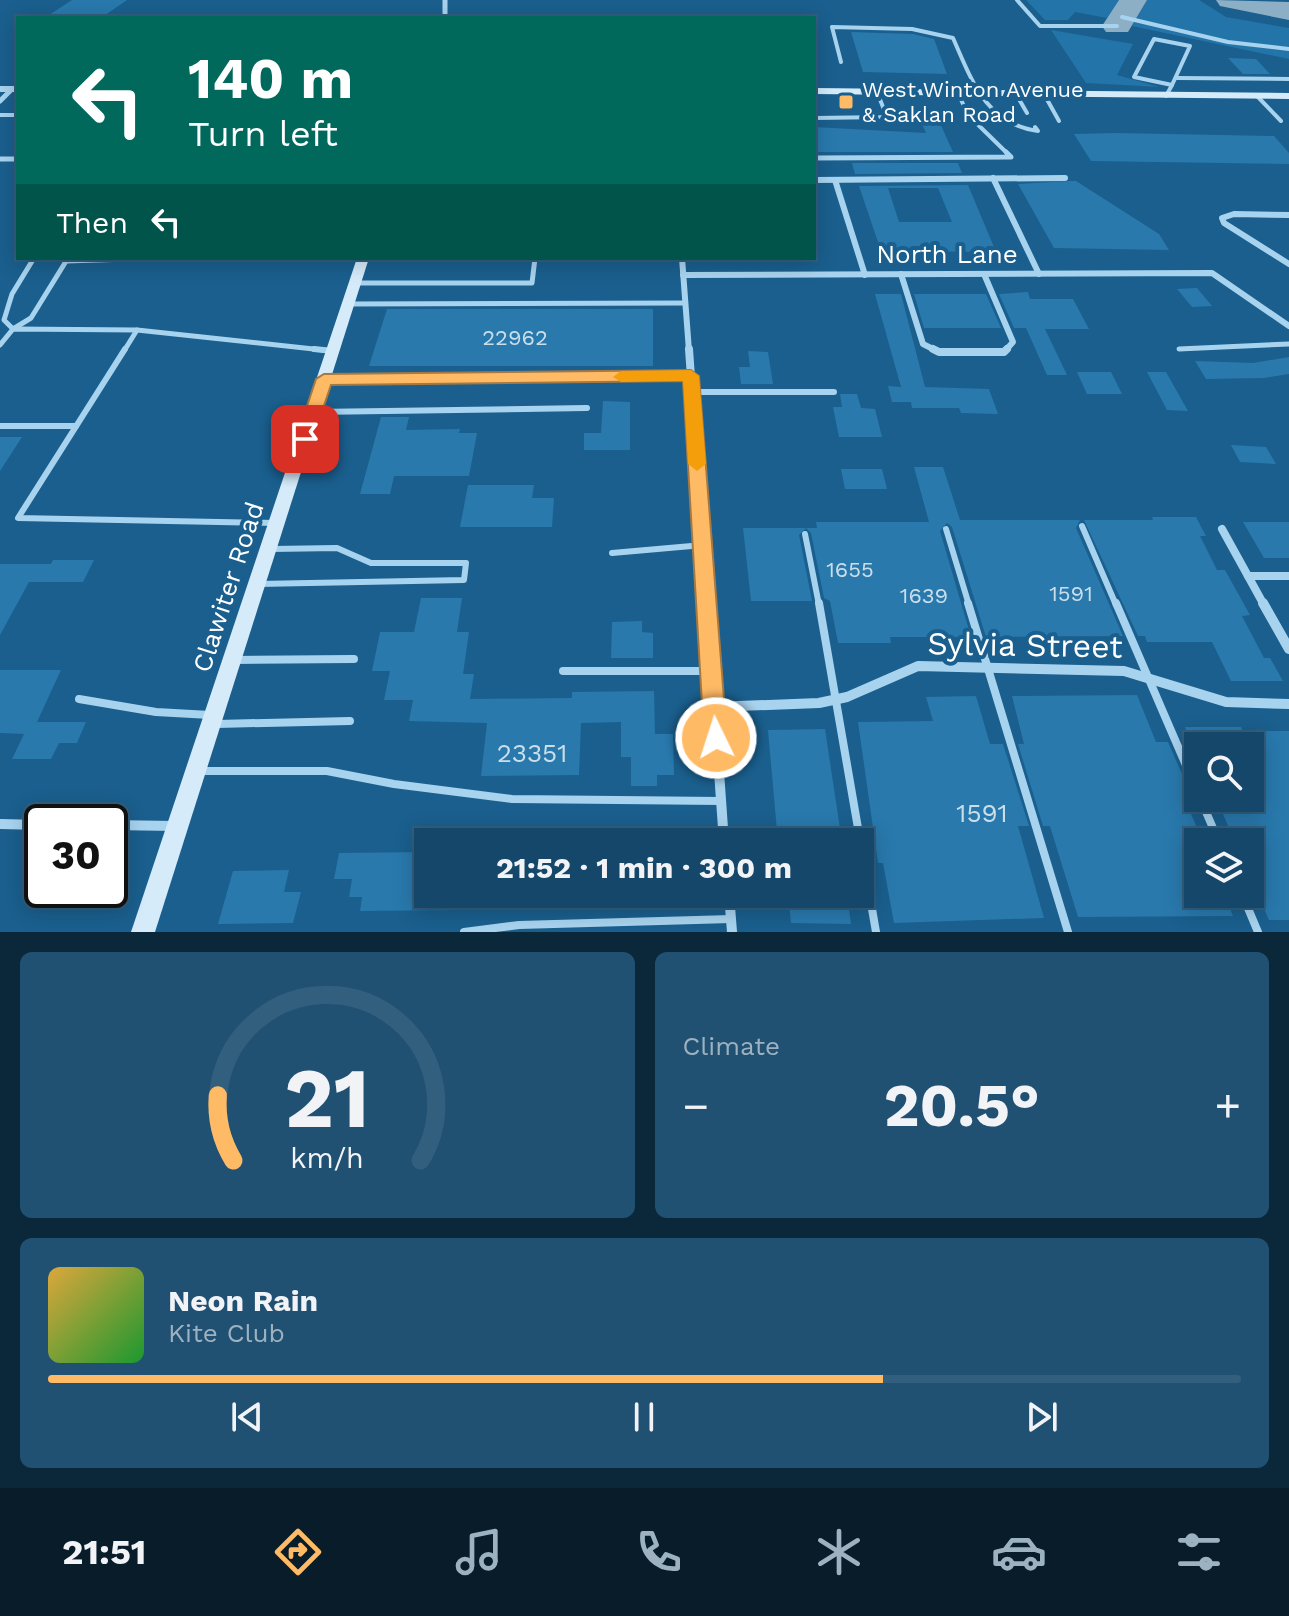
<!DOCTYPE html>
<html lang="en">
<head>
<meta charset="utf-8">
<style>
	:root { --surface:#14476a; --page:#215172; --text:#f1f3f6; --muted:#9db2c1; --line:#335f7e; --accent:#ffba65 }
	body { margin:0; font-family:"Work Sans",sans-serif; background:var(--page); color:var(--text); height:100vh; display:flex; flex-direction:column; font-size:30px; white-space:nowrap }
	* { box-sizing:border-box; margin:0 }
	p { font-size:26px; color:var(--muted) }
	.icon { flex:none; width:44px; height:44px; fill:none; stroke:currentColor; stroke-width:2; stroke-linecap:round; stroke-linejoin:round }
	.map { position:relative; height:932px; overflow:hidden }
	.side { display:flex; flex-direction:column; gap:20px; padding:20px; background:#0b273a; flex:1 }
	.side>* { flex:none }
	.top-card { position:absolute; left:16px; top:16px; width:800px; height:244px; border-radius:0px; box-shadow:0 4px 20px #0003,0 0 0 2px var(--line); background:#00695c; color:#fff; overflow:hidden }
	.controls { position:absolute; left:1184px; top:732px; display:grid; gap:16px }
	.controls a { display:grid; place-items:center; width:80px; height:80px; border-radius:0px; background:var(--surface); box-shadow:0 4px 20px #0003,0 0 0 2px var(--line); font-size:40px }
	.speed { position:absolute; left:24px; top:804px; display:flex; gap:16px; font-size:40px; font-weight:700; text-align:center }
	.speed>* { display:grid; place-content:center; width:104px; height:104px; border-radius:50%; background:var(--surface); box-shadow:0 4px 20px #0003,0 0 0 2px var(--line); line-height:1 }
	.speed .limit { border:4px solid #111; border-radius:12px; background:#fff; color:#111 }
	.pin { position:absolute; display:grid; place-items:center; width:68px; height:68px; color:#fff; margin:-34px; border-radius:16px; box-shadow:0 4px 12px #0006 }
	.me { position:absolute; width:88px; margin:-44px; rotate:356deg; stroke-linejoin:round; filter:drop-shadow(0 0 6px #0008) }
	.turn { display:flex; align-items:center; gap:28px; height:168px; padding:0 40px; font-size:36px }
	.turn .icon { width:104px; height:104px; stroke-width:2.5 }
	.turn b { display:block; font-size:56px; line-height:68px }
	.then { display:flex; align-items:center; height:76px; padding:0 40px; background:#0003; gap:16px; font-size:30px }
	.big { font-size:60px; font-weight:700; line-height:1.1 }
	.side .card { flex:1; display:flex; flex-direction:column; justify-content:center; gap:12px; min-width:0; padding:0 28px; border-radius:12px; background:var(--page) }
	.side .dial { align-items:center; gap:0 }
	.dial svg { height:208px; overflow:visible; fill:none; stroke:var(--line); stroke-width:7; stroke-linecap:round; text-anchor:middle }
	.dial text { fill:var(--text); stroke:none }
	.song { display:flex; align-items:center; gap:24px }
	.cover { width:96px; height:96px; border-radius:12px; background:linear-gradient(135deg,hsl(40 70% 55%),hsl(130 70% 35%)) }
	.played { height:8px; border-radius:4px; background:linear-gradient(90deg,var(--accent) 70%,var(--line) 70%) }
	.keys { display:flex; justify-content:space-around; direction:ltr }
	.heat { display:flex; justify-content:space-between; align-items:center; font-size:44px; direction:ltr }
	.side .tiles { flex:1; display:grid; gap:20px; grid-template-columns:1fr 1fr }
	.card:last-child { grid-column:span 2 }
	.trip { position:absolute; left:414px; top:828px; width:460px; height:80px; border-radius:0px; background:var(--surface); box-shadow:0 4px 20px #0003,0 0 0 2px var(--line); font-weight:700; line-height:80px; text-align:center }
	.menu { display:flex; height:128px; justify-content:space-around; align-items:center; background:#081c2a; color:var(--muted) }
	.menu .icon { width:56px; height:56px }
	.menu .on { color:var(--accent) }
	.menu b { font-size:36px; color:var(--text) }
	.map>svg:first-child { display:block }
</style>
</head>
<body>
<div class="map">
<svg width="1289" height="932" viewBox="0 0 1289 932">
	<rect width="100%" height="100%" fill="#1a5f8e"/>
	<g fill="#2374a8">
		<polygon points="1026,0 1119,0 1107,18 1075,12 1068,20 1045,20"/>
		<polygon points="1147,0 1199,0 1226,17 1289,28 1289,59 1132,26"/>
		<polygon points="1051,30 1133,44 1117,75 1159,87 1086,83"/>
	</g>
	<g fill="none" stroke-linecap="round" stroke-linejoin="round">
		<g fill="#8cafc6" fill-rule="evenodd">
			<polygon points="1119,0 1147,0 1128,32 1106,32 1102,26"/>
			<polygon points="1216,0 1289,2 1289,20 1220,6"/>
		</g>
	</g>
	<g fill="#2979ad" fill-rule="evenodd">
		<polygon points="72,0 127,0 101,18 49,15"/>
		<polygon points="851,32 913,34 934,39 947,74 863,72"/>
		<polygon points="1228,58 1256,59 1270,74 1243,74"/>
		<polygon points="916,110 934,110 953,152 814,152 814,127 926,133"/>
		<polygon points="1116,133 1274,136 1289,153 1289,164 1091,161 1074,134"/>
		<polygon points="852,163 958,163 962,173 855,174"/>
		<polygon points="1070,181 1076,181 1159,234 1169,250 1054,248 1018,184"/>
		<path d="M968 185 996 252 881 251 859 186ZM888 188H938L952 222H899Z"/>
		<polygon points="1197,288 1212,306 1192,307 1177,289"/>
		<polygon points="1028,292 1030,299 1073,299 1089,329 1045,329 1067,375 1047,375 1026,328 1014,328 999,294"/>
		<polygon points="875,294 901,294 925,387 989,389 998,414 961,413 959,408 912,408 911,402 892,402 888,386 901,387"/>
		<polygon points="914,294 986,294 1001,328 924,328"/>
		<polygon points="387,309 653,309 653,366 369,366"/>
		<polygon points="748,351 768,352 773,384 741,384 739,367 750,367"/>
		<polygon points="1289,357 1289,374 1264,378 1206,379 1195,361 1253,363"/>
		<polygon points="1077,372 1111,372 1122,394 1087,394"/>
		<polygon points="1147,372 1166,372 1188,411 1167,410"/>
		<polygon points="840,394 857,394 861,408 875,409 882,437 839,437 833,407 842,407"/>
		<polygon points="603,401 630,402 630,450 584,450 584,433 601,433"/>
		<polygon points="381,417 409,417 406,430 460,429 459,433 477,433 469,476 394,476 390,494 360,494"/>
		<polygon points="0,437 22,437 0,471"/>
		<polygon points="1231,445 1266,447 1276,464 1240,462"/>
		<polygon points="914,467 943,467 960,520 1080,520 1076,528 1123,636 986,637 952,527 947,523 940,531 971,637 890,637 891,643 838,643 830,601 824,598 811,533 806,528 799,535 812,601 751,601 743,528 817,528 816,522 929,522"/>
		<polygon points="841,469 882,469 887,489 845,489"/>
		<polygon points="468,485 534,485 532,498 554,498 552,527 460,527"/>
		<polygon points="1152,517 1196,517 1206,536 1200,536 1217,570 1225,570 1250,615 1242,616 1264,658 1270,658 1283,681 1231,681 1212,642 1147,642 1145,636 1138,636 1084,520 1153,520"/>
		<polygon points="1243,522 1289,522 1289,558 1264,558"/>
		<polygon points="53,560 94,560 83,582 29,582 0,635 0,564 51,564"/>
		<polygon points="421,598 462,598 457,632 469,632 463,674 474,674 470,699 572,698 572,692 654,691 655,734 673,734 674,775 657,775 657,786 631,786 631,757 621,757 621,722 581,723 579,775 481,776 487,723 409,721 413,700 384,700 390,671 372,671 380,632 414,632"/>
		<polygon points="642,621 642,632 653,633 653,658 611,658 612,622"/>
		<polygon points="0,670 61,670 37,722 86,722 77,743 59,743 51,759 12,759 24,734 0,733"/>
		<polygon points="1137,695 1156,742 1168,742 1192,797 1185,800 1203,842 1198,842 1198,894 1224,894 1233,916 1078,917 1050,826 1043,826 1018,744 1024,744 1012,696"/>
		<polygon points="976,696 990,744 1003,744 1029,826 1018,826 1044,918 894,923 883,863 878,863 858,722 933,721 926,697"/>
		<polygon points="1185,727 1241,727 1250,746 1198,746 1198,775 1184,742 1191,742"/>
		<polygon points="825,729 842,842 778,842 768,730"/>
		<polygon points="1250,731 1289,731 1289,920 1269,920 1250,877 1250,842 1235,842 1216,798 1250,798"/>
		<polygon points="428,852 428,894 459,894 457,910 360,911 362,897 349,897 352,879 334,879 339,853"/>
		<polygon points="289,870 284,892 301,892 293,923 218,924 233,871"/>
		<polygon points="788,894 847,894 851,924 791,923"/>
	</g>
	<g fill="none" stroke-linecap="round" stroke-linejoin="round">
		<g stroke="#a8d3ee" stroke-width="4">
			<polyline points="1017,0 1040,26 1117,26"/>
			<polyline points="1122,17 1228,42 1289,49"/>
			<polyline points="710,18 743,18"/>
			<polygon points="1154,39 1190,46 1172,85 1134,77"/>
			<path d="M841 62 832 27 912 29 953 38C972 81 986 124 1038 131L1035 127"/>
			<polyline points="1177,78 1289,79"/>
			<polyline points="958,93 968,115 1008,154"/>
			<polyline points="1016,94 1027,113"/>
			<polyline points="1044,94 1059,121"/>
			<polyline points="1166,96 1172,85"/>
			<polyline points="1257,96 1281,121"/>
			<polyline points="0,115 18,115"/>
			<polyline points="814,118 887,117 877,92"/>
		</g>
		<g stroke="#a8d3ee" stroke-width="5">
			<polyline points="814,158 1011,157 1006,152"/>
			<polyline points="0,159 18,159"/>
			<polyline points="34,258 12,294 4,320 13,329 31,318 68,258"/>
			<polyline points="66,261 160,258"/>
			<polyline points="355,283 532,283 535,258"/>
			<polyline points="348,304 685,303"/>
			<polyline points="0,345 13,329 137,330"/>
			<polyline points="1179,349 1289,344"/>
			<polyline points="124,351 137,330 332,351"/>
		</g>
		<g stroke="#a8d3ee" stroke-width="6">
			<polyline points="125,349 18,518 274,523"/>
			<polyline points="314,349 333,351"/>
			<polyline points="324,379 691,376"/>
			<polyline points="692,392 834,392"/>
			<polyline points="314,412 587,408"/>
			<polyline points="0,426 76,426"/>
			<polyline points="1082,526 1116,605"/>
			<polyline points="946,529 969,605"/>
			<polyline points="805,534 819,605"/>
			<polyline points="612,553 703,545"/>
			<polyline points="258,584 464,580 466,563 371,563 337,548 272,549"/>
		</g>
		<g stroke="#a8d3ee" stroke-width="8">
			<polyline points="819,603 876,932"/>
			<polyline points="968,603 1068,932"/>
			<polyline points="1116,603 1198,793"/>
			<polyline points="234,660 354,659"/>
			<polyline points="563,671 711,671"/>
			<polyline points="79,699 156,712 210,715"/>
			<polyline points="217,724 350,721"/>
			<polyline points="202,771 327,771 394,784 512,799 721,801"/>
			<polyline points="1200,798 1219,842"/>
			<polyline points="1242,894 1258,932"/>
			<polyline points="464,932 519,925 731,919"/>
		</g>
		<g stroke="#a8d3ee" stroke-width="5">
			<polyline points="445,0 445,18"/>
			<polyline points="0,101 12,89"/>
		</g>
		<g stroke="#a8d3ee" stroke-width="6">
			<polyline points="993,178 1039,274"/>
			<polyline points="814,180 1065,178"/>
			<polyline points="835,180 865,275"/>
			<polyline points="1289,215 1234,214 1222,218 1224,223 1289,264"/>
			<polyline points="682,258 689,351"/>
			<polyline points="901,274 923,344 937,351"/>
			<polyline points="984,274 1013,342 1005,351"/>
			<polyline points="683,275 1212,273 1289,326"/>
		</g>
		<g stroke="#a8d3ee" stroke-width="8">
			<polyline points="689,349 707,605"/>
			<polyline points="933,349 939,352 1004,352 1007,349"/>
			<polyline points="1222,529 1248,576"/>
			<polyline points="1264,605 1248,576 1289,576"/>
		</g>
		<g stroke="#a8d3ee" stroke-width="10">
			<polyline points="707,603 724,842"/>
			<polyline points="1263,603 1289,649"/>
			<polyline points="713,707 819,703 847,697 918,666 1124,671 1226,702 1289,704"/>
			<polyline points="0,824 42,825"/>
			<polyline points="110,825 175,826"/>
			<polyline points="729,894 732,932"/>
		</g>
		<rect fill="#a8d3ee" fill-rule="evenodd" x="0" y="86" width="18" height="6"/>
		<g fill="#d5ebfa" fill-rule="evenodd">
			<polygon points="814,88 1289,93 1289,99 814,94"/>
			<polygon points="357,258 369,258 155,932 131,932"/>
		</g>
	</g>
	<polygon fill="#ffba65" stroke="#a67942" stroke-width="2" points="691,370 699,376 727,738 724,746 716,749 707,746 704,738 683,381 331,385 311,444 299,444 296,439 316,379 324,374"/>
	<polygon fill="#f59e0b" points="691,370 699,376 706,464 697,471 688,464 683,381 621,382 613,377 621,371"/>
	<rect fill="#ffba65" stroke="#1a5f8e" stroke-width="3" x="838" y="94" width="16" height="16" rx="4"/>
	<g text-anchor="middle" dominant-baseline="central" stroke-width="8" stroke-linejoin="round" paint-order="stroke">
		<g font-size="22" fill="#fff" stroke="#1a5f8e" text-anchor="start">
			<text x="862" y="89">West Winton Avenue<tspan x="862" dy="25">&amp; Saklan Road</tspan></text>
		</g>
		<g font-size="22" fill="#cadeea">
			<text x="515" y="337">22962</text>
			<text x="850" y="569">1655</text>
			<text x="1071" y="593">1591</text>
			<text x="924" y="595">1639</text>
		</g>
		<g font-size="26" fill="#fff" stroke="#1a5f8e">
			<text x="947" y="254">North Lane</text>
			<text transform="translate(228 587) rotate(-72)">Clawiter Road</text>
		</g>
		<g font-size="26" fill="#cadeea">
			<text x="532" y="753">23351</text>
			<text x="982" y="813">1591</text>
		</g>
		<g font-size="32" fill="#fff" stroke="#1a5f8e">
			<text transform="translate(1025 645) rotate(1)">Sylvia Street</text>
		</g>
	</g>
</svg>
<div class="controls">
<a><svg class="icon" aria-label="search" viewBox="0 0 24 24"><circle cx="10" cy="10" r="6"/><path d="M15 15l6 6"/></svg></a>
<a><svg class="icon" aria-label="layers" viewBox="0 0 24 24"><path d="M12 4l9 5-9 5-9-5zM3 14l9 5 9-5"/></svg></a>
</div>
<div class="speed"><div class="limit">30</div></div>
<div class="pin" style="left:305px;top:439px;background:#d93025"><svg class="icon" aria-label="arrive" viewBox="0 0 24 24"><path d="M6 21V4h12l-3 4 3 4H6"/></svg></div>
<svg class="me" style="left:716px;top:738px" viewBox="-20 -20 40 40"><circle r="17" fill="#ffba65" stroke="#fff" stroke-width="3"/><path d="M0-11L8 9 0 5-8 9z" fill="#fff"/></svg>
<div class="trip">21:52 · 1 min · 300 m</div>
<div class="top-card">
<div class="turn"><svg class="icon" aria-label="left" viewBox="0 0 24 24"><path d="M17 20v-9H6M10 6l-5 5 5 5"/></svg><div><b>140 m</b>Turn left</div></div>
<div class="then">Then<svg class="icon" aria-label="left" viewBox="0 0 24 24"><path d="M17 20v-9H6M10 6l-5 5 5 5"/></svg></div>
</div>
</div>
<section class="side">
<div class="tiles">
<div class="card dial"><svg viewBox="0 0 100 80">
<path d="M14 69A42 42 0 1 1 86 69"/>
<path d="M14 69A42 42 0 0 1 8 44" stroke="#ffba65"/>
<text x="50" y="56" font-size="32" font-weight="700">21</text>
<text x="50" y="72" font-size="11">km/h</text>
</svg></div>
<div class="card"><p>Climate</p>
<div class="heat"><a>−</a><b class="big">20.5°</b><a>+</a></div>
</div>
<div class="card">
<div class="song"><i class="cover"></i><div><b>Neon Rain</b><p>Kite Club</p></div></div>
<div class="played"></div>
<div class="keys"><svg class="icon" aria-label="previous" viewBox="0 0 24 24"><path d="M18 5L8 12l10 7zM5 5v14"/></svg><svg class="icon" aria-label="pause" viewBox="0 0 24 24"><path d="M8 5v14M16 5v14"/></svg><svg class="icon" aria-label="next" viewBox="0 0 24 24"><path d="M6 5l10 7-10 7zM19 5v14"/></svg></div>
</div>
</div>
</section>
<nav class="menu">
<b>21:51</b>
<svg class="icon on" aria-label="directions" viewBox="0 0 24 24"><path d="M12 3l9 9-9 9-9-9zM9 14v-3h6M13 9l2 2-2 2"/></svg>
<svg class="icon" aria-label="music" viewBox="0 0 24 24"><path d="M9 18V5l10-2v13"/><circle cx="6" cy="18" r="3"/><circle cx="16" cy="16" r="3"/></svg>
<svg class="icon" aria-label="phone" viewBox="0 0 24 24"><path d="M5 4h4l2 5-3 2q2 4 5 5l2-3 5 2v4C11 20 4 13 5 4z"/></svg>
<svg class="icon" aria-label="climate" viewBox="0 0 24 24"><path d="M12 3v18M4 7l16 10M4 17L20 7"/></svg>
<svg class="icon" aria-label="car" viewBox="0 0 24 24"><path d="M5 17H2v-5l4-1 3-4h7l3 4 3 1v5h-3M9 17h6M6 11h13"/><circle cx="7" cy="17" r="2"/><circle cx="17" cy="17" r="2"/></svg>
<svg class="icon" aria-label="filters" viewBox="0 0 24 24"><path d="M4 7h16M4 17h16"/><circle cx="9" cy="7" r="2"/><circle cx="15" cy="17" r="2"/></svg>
</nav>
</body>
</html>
